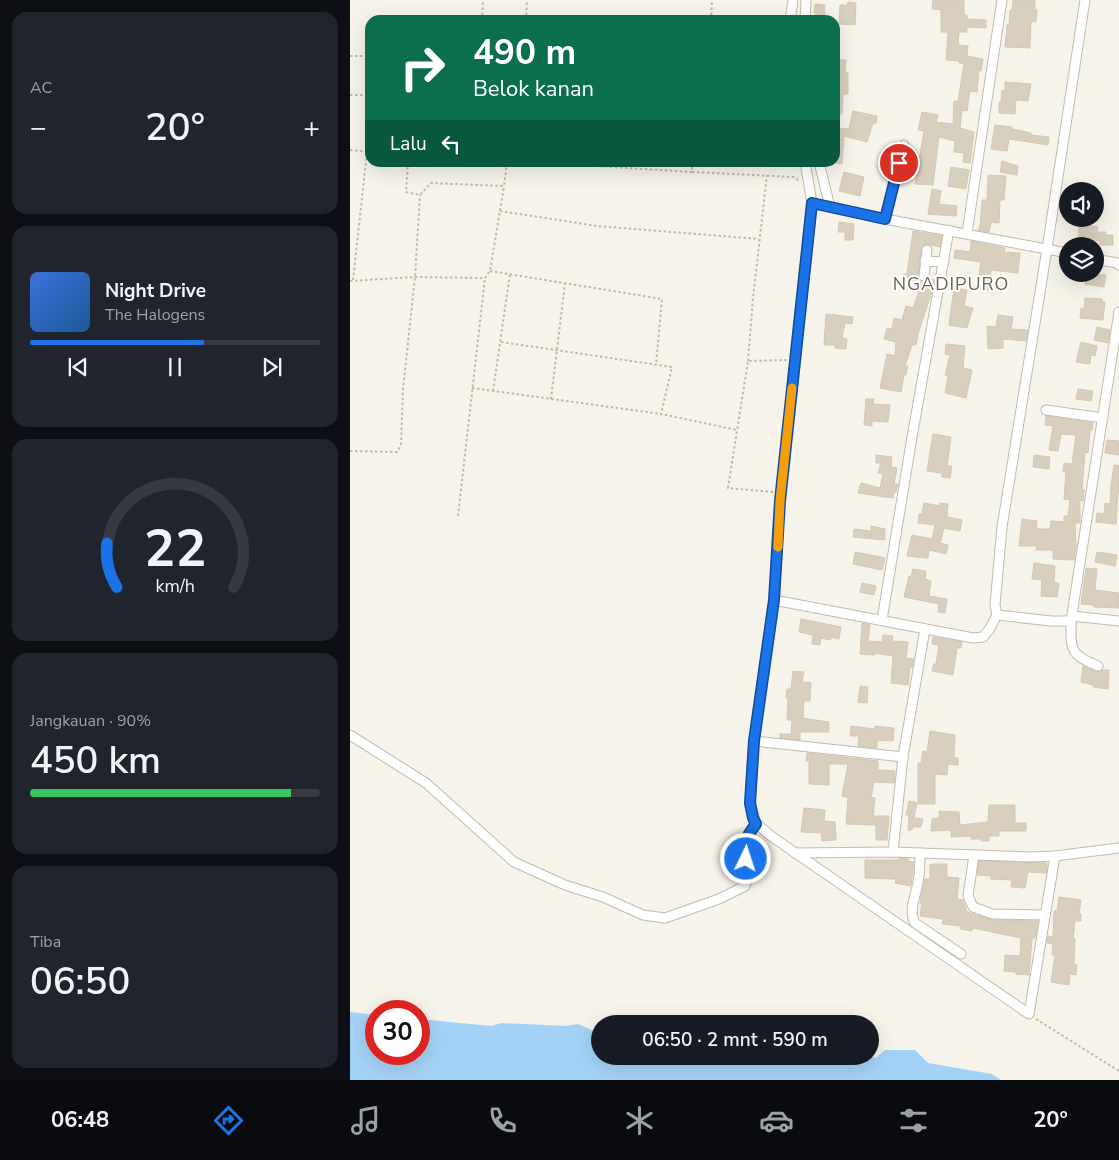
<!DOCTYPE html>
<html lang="id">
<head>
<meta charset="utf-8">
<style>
	:root { --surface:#171b24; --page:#20242c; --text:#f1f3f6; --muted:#9ea1a6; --line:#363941; --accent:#1a73e8 }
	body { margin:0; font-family:"Nunito Sans",sans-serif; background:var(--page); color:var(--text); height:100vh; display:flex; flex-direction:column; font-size:19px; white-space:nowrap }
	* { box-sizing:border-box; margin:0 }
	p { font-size:16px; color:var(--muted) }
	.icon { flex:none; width:28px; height:28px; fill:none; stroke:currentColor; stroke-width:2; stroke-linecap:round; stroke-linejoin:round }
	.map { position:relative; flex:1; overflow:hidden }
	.panel { display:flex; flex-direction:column; gap:12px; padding:12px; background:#0d0f14; width:350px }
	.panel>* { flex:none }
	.top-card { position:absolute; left:15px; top:15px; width:475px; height:152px; border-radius:15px; box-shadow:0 5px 20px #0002; background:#0b6e4f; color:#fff; overflow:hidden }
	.tools { position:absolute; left:709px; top:182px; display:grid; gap:10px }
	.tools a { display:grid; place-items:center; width:45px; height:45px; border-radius:50%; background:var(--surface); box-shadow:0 5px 20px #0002; font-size:25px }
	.speed { position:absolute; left:15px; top:1000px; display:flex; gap:10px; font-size:25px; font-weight:700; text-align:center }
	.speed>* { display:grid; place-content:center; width:65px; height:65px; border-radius:50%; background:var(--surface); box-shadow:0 5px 20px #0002; line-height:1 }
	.speed .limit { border:8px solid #d22; background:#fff; color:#111 }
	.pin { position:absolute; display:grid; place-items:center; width:42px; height:42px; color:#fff; margin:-21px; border:2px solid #fff; border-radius:50%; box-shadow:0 1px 5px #0007 }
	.me { position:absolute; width:55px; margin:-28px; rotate:4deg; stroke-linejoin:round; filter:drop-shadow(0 0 4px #0008) }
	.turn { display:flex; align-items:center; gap:18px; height:105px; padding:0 25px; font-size:22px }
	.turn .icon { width:65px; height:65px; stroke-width:2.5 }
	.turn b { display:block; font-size:35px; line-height:42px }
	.then { display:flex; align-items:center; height:48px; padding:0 25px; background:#0003; gap:10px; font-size:19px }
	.big { font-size:38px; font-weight:600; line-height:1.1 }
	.panel .widget { flex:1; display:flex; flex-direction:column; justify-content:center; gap:8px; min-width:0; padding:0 18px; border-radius:15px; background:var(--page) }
	.panel .dial { align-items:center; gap:0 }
	.dial svg { height:130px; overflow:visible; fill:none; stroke:var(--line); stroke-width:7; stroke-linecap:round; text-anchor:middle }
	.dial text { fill:var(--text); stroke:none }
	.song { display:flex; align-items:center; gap:15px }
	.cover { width:60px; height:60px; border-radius:8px; background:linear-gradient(135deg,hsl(220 70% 55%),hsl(210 70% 35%)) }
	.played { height:5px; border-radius:2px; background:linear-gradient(90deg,var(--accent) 60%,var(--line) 60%) }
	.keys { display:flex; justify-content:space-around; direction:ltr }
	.heat { display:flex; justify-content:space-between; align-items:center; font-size:28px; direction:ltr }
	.charge { height:8px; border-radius:4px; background:linear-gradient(90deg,#34c759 90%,var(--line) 0) }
	.trip { position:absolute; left:241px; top:1015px; width:288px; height:50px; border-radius:25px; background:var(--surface); box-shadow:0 5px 20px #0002; font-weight:600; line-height:50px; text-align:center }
	.tab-bar { display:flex; height:80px; justify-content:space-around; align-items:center; background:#090b0e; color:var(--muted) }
	.tab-bar .icon { width:35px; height:35px }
	.tab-bar .on { color:var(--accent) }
	.tab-bar b { font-size:22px; color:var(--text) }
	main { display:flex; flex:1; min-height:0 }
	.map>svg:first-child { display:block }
</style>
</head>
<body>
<main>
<section class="panel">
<div class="widget"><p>AC</p>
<div class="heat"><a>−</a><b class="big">20°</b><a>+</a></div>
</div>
<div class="widget">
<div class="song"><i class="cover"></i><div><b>Night Drive</b><p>The Halogens</p></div></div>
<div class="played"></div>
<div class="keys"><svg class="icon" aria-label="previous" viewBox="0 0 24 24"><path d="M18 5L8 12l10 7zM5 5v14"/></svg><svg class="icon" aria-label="pause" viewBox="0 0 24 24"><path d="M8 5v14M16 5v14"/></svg><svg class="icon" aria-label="next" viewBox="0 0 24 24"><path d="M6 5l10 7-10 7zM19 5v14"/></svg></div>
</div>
<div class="widget dial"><svg viewBox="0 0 100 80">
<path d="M14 69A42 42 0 1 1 86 69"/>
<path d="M14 69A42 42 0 0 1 8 42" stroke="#1a73e8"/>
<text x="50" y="56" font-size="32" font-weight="700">22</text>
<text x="50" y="72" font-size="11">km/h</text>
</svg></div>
<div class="widget"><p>Jangkauan · 90%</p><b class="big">450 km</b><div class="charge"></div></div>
<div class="widget"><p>Tiba</p><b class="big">06:50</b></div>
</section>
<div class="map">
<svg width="769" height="1080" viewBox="0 0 769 1080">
	<rect width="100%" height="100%" fill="#f6f3ea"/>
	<polygon fill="#a4d2f6" points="0,1012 26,1015 26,1054 69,1054 69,1019 141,1026 152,1023 216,1026 228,1024 250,1034 250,1056 519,1056 526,1058 535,1050 565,1050 578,1063 642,1074 651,1080 0,1080"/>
	<g fill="#d9cfbf" stroke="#d4c8b1">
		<polygon points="583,0 614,0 614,15 617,15 617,19 636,20 636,28 617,27 617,32 609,32 608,45 618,46 617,56 633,59 631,71 629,70 627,92 620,91 617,111 612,110 610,128 624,132 620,163 613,162 614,153 604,152 605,141 589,137 583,185 565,184 574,131 568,130 572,112 588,115 586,122 603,124 604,101 608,101 614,64 609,63 610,61 596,60 598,32 591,32 591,10 582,9"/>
		<polygon points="663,0 685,0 685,10 687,10 686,22 681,21 680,48 655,47 657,25 659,25 660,10 662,10"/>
		<polygon points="498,2 506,3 505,25 489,24 490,5 497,5"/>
		<polygon points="465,4 475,5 474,20 466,20 466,13 464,13"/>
		<polygon points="485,60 496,60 495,73 498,73 498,94 493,94 492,114 485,114"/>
		<polygon points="655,82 681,84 678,101 666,100 665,114 649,113 649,102 651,103 652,90 655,91"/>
		<polygon points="503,111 527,116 526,123 523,123 517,142 494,136 492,164 485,163 487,142 485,142 485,128 499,129"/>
		<polygon points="645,125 662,127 662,129 681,133 681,135 699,137 698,145 659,139 657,151 641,149"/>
		<polygon points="652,161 668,166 667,175 650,172"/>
		<polygon points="601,167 619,170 616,189 598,186"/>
		<polygon points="494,172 514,177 510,196 489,191"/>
		<polygon points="638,175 656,176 654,200 650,200 649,223 641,222 639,232 628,230 630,226 632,200 637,200"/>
		<polygon points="582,189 591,191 589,204 607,206 606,216 578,214"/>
		<polygon points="730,219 739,219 738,225 748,227 747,232 756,232 756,235 763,235 763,245 750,245 750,241 739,240 739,237 728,236"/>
		<polygon points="489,222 504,224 503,240 495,240 495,232 488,232"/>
		<polygon points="563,231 592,236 590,247 577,244 572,246 571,249 568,278 573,282 579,279 584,280 581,294 568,334 566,345 562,345 555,366 558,366 556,375 554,375 551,392 530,388 537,354 545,356 546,342 534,339 537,328 542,329 544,318 552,320 556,306 563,308 569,291 551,288 554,274 557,274"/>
		<polygon points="621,241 655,248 654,252 670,253 668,273 641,270 638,290 627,288 631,262 604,258 605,250 620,252"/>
		<polygon points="737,274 756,275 754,287 735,284"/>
		<polygon points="604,288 617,290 614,306 623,308 617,328 599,325"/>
		<polygon points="735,298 752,299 752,301 755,302 753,320 730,318 731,308 734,309"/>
		<polygon points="476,314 503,317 502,324 495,323 492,338 497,339 496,349 485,348 485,345 474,345"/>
		<polygon points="648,315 663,317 661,329 678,330 676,341 653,339 653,348 638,349 637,326 646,327"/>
		<polygon points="747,327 760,330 758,343 744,340"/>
		<polygon points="731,342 747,346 745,356 741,355 740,364 726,362"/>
		<polygon points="596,344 615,346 613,368 622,370 616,398 595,393 598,376 595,375 600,355 595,354"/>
		<polygon points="728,389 743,391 741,401 726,399"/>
		<polygon points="516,399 524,399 523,404 540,405 538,422 522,421 522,426 514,425"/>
		<polygon points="696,416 743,423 742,430 740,430 738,453 735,452 732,489 734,490 733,501 730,500 730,523 725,523 726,548 724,560 703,559 703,550 686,550 687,546 669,546 672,519 687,521 686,529 700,529 701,521 714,522 714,516 718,516 720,500 714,499 716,472 713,472 714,463 722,464 726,435 711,434 708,451 699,450 703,426 695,425"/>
		<polygon points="583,434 601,437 597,466 602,466 600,478 592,477 592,473 577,471"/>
		<polygon points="757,440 769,441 769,455 755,453"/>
		<polygon points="526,455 542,457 541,467 547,468 544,484 548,484 546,492 544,492 543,498 508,493 511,483 530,488 533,474 528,473 531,463 526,463"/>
		<polygon points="684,455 700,457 699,469 683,467"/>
		<polygon points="764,465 769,466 769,494 768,494 766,524 746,522 747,513 754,514 755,503 760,504 761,486"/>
		<polygon points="574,503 590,506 590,503 598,504 597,517 612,520 610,531 594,528 590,543 598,545 596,554 579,550 578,558 557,556 562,535 582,539 585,525 568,523 569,514 572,514"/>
		<polygon points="521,526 535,529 535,540 503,537 504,529 521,531"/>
		<polygon points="505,552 535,558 532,570 503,564"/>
		<polygon points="747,552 767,555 765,566 745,562"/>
		<polygon points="684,563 705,566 704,583 709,583 707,597 691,596 692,580 682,579"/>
		<polygon points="736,568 747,569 745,590 769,593 769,608 744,607 744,605 731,604"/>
		<polygon points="563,569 576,571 575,579 581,581 579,596 597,599 595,613 588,612 589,604 554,597 559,576 561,577"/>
		<polygon points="512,583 526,586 524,595 510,592"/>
		<polygon points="451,619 491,627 489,639 481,637 481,640 471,638 470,645 462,644 463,635 449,632"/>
		<polygon points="512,623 520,625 518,641 532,642 533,635 543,636 542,641 558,642 556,658 564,659 562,667 560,667 558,685 541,683 543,656 525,653 525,655 510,654"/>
		<polygon points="583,637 612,642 611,648 607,648 603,675 582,671 584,664 586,664 589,645 582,644"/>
		<polygon points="733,666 746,672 753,670 759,670 758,689 743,687 743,685 731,682"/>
		<polygon points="443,671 454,672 452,682 461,683 460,701 454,701 453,718 479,722 479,732 450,732 450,740 430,738 430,734 441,734 442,720 437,720 438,699 436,698 437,689 441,689"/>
		<polygon points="510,686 518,687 517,703 508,702"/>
		<polygon points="501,726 525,729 525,726 544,728 543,741 527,740 527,748 508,746 509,736 500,736"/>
		<polygon points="580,731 605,735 604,758 608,758 608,765 598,764 597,775 585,774 585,804 568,804 568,763 571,763 573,751 577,752"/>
		<polygon points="457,753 528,761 528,770 545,771 544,783 524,782 521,797 525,798 523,816 539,816 537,840 526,840 526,825 496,824 498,798 492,796 498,764 479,764 479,785 459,784 459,761 456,761"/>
		<polygon points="559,801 567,803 564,818 573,819 571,827 563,827 562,830 558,830 559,815 556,815"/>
		<polygon points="639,805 665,805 665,823 676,823 676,831 649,831 649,836 639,836 639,841 631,841 631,839 621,839 621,836 601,837 601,830 581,831 582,819 589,818 589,811 609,812 610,825 638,822"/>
		<polygon points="454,808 475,810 474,821 485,822 486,840 472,841 471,833 451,832"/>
		<polygon points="549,858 558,859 558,861 564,862 561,886 545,883 546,879 515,878 515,860 549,860"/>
		<polygon points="629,861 697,863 697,868 696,873 678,872 675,888 661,887 662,880 641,879 641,876 627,875"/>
		<polygon points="580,864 597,864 597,877 609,878 607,899 613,900 617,912 642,920 688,921 685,938 682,938 679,975 666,974 666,972 654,971 655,955 668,956 670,955 671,938 623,928 622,931 610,929 611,926 592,924 593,919 570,916 572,903 570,903 571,898 575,879 580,879"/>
		<polygon points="709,897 731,900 729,914 731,914 731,921 725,921 723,939 725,939 724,965 727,965 726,975 720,974 719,985 701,982 705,955 702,955 703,944 697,943 698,936 703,937 704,911 707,911"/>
	</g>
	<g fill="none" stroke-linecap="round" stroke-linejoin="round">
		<g stroke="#c3bbac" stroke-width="11">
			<g id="minor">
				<polyline points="440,20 443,0"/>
				<polyline points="455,20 456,0"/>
				<polyline points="455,162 462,203 430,501 424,600 404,741 400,803 406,823 421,836 679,1014 705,856"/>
				<polyline points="469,162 480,207"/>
				<polyline points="462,203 535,219 718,253"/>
				<polyline points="535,219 554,145"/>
				<polyline points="617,233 652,0"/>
				<polyline points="745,259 767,263 769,265"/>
				<polyline points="575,261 594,262"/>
				<polyline points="574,276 577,250"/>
				<polyline points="696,410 753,418"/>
				<polyline points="424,600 623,638 633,637 639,630 647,615 701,621 721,621"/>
				<polyline points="647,615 645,605 652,527 697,249 735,0"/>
				<polyline points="722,616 769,621"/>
				<polyline points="532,620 562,437 599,230"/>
				<path d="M748 666C719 654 721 650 721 621L769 312"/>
				<path d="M0 735 76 783 164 862 215 885 253 897 293 915 315 918 369 899 395 886C402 870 391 856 395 841 397 834 402 829 406 823"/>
				<polyline points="404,741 553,757"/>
				<polyline points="543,852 553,757 575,629"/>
				<polyline points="445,853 543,852 680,857 705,856 769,848"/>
				<path d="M570 853C570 863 570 873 568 882 566 896 558 910 565 923L611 954"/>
				<polyline points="624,855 618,896 623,907 642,914 695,915"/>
			</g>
		</g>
		<g stroke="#c6b89c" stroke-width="2" stroke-dasharray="2.5 2.5" stroke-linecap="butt">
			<polyline points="132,20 133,0"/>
			<polyline points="176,20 177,0"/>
			<polyline points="361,20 362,0"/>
			<polyline points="0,56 20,56"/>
			<polyline points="0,95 20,95"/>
			<polyline points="0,150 20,152"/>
			<polyline points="58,162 56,192 70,195 81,183 154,186 157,162"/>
			<polyline points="180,162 342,172"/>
			<polyline points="342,162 342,172 444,177 449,181"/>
			<polyline points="150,211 247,226 409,239"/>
			<polyline points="140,271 312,299 306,365"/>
			<polyline points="3,280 17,152"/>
			<polyline points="0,281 65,277 135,278 140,271 154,186"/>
			<polyline points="151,342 322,367 311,414 387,430"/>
			<polyline points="398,361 403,298 417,175"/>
			<polyline points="122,388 311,414"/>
			<polyline points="143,391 160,274"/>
			<polyline points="201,399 215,283"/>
			<polyline points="0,451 47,452 51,445 53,389 65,277 70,195"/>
			<polyline points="423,492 378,488 398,361 438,360"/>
			<polyline points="108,516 135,278"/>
			<polyline points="686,1019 769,1071"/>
		</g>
		<use href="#minor" stroke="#fff" stroke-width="9"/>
	</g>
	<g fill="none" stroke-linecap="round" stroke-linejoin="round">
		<g stroke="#114b97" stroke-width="12">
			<path id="route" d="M396 859C393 842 396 837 406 824L403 818 400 803 404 741 424 600 430 501 462 203 535 219 549 163"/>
		</g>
		<use href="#route" stroke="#1a73e8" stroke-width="9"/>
		<polyline stroke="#f59e0b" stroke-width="9" points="428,547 430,501 442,388"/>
	</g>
	<g text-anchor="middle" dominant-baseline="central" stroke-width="4" stroke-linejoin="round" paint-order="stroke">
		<g font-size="18" letter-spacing="1" fill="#6f624e" stroke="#fff">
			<text x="601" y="284">NGADIPURO</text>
		</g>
	</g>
</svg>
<div class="tools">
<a><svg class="icon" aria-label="sound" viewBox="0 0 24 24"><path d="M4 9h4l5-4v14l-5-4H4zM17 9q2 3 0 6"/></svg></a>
<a><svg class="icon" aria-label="layers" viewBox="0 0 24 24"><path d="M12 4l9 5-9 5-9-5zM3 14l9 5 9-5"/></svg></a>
</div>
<div class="speed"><div class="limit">30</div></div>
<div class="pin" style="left:549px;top:163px;background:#d93025"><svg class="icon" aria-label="arrive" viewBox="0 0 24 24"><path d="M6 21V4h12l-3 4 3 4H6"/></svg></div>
<svg class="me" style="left:396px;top:859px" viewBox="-20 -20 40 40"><circle r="17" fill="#1a73e8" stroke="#fff" stroke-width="3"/><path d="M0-11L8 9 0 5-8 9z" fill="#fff"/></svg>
<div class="trip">06:50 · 2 mnt · 590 m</div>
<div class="top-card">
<div class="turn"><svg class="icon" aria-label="right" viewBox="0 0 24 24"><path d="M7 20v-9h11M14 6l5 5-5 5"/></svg><div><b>490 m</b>Belok kanan</div></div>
<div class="then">Lalu<svg class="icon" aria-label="left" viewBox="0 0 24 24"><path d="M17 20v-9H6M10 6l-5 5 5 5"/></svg></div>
</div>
</div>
</main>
<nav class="tab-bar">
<b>06:48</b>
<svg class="icon on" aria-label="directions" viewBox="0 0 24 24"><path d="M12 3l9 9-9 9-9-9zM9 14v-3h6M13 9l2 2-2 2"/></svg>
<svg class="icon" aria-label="music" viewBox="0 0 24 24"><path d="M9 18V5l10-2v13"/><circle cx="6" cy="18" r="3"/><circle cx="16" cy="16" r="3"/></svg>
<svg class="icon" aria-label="phone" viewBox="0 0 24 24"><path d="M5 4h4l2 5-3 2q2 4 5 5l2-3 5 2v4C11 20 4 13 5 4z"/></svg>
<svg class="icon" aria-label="climate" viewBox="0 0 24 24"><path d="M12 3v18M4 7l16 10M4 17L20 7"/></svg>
<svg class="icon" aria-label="car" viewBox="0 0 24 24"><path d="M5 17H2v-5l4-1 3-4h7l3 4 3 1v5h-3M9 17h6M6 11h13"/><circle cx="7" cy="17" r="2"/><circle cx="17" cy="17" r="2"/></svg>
<svg class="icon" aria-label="filters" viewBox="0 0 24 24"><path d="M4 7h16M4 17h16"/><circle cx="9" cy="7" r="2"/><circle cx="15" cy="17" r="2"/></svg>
<b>20°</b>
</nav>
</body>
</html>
